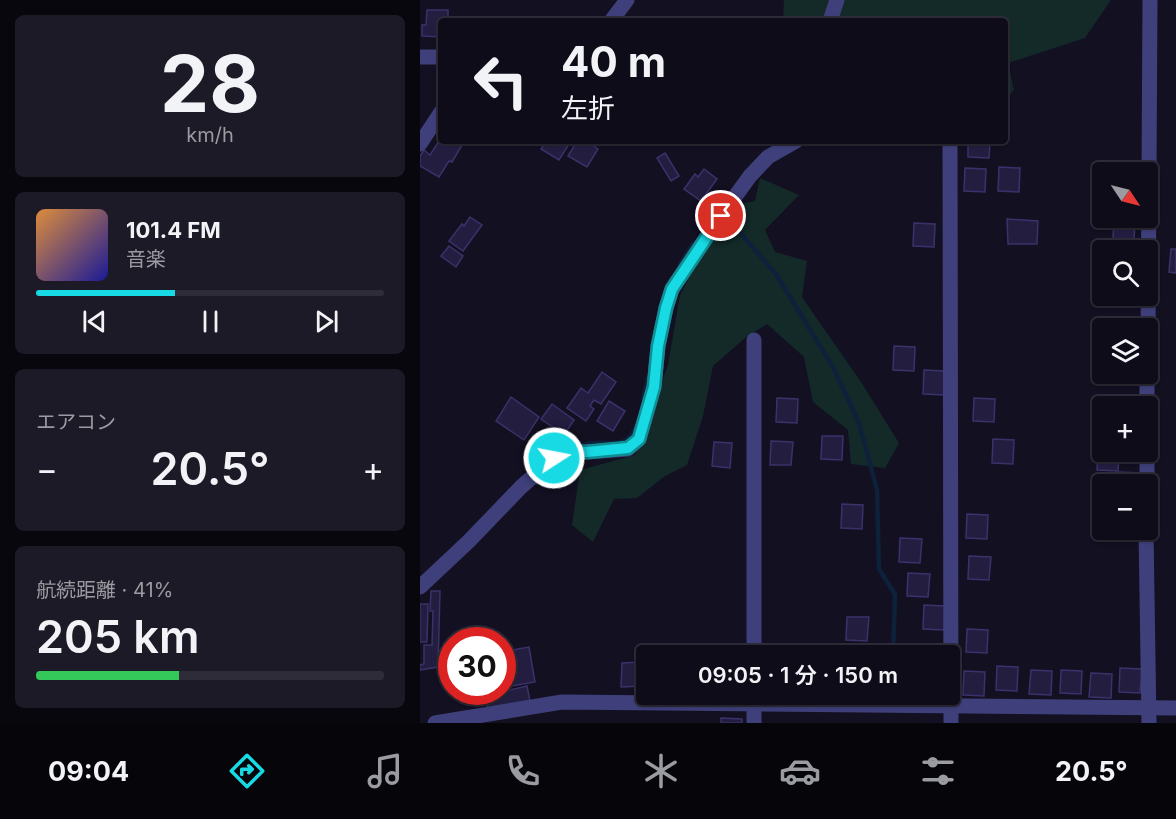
<!DOCTYPE html>
<html lang="ja">
<head>
<meta charset="utf-8">
<style>
	:root { --surface:#0e0c19; --page:#1c1a26; --text:#f1f3f6; --muted:#9b9ba2; --line:#2e2c38; --accent:#17dae4 }
	body { margin:0; font-family:Inter,"Noto Sans JP",sans-serif; background:var(--page); color:var(--text); height:100vh; display:flex; flex-direction:column; font-size:22px; white-space:nowrap }
	* { box-sizing:border-box; margin:0 }
	p { font-size:20px; color:var(--muted) }
	.icon { flex:none; width:33px; height:33px; fill:none; stroke:currentColor; stroke-width:2; stroke-linecap:round; stroke-linejoin:round }
	.map { position:relative; flex:1; overflow:hidden }
	.drawer { display:flex; flex-direction:column; gap:15px; padding:15px; background:#08070e; width:420px }
	.drawer>* { flex:none }
	.hud { position:absolute; left:18px; top:18px; width:570px; height:126px; border-radius:6px; box-shadow:0 2px 4px #0004,0 0 0 2px var(--line); background:#0e0c19; color:var(--text); overflow:hidden }
	.needle { width:39px; rotate:125deg }
	.buttons { position:absolute; left:672px; top:162px; display:grid; gap:12px }
	.buttons a { display:grid; place-items:center; width:66px; height:66px; border-radius:6px; background:var(--surface); box-shadow:0 2px 4px #0004,0 0 0 2px var(--line); font-size:30px }
	.speed { position:absolute; left:18px; top:627px; display:flex; gap:12px; font-size:30px; font-weight:700; text-align:center }
	.speed>* { display:grid; place-content:center; width:78px; height:78px; border-radius:50%; background:var(--surface); box-shadow:0 2px 4px #0004,0 0 0 2px var(--line); line-height:1 }
	.speed .limit { border:9px solid #d22; background:#fff; color:#111 }
	.pin { position:absolute; display:grid; place-items:center; width:51px; height:51px; color:#fff; margin:-26px; border:3px solid #fff; border-radius:50%; box-shadow:0 2px 6px #0007 }
	.me { position:absolute; width:66px; margin:-33px; rotate:79deg; stroke-linejoin:round; filter:drop-shadow(0 0 4px #0008) }
	.turn { display:flex; align-items:center; gap:21px; height:126px; padding:0 24px; font-size:27px }
	.turn .icon { width:78px; height:78px; stroke-width:2.5 }
	.turn b { display:block; font-size:42px; line-height:51px }
	.big { font-size:45px; font-weight:600; line-height:1.1 }
	.drawer .card { flex:1; display:flex; flex-direction:column; justify-content:center; gap:9px; min-width:0; padding:0 21px; border-radius:9px; background:var(--page) }
	.drawer .dial { align-items:center; gap:0 }
	.dial b { font-size:78px; line-height:1 }
	.song { display:flex; align-items:center; gap:18px }
	.cover { width:72px; height:72px; border-radius:9px; background:linear-gradient(135deg,hsl(30 70% 55%),hsl(240 70% 35%)) }
	.played { height:6px; border-radius:3px; background:linear-gradient(90deg,var(--accent) 40%,var(--line) 40%) }
	.keys { display:flex; justify-content:space-around; direction:ltr }
	.heat { display:flex; justify-content:space-between; align-items:center; font-size:33px; direction:ltr }
	.charge { height:9px; border-radius:4px; background:linear-gradient(90deg,#34c759 41%,var(--line) 0) }
	.trip { position:absolute; left:216px; top:645px; width:324px; height:60px; border-radius:6px; background:var(--surface); box-shadow:0 2px 4px #0004,0 0 0 2px var(--line); font-weight:600; line-height:60px; text-align:center }
	.tab-bar { display:flex; height:96px; justify-content:space-around; align-items:center; background:#06050a; color:var(--muted) }
	.tab-bar .icon { width:42px; height:42px }
	.tab-bar .current { color:var(--accent) }
	.tab-bar b { font-size:27px; color:var(--text) }
	main { display:flex; flex:1; min-height:0 }
	.map>svg:first-child { display:block }
</style>
</head>
<body>
<main>
<section class="drawer">
<div class="card dial"><b>28</b><p>km/h</p></div>
<div class="card">
<div class="song"><i class="cover"></i><div><b>101.4 FM</b><p>音楽</p></div></div>
<div class="played"></div>
<div class="keys"><svg class="icon" aria-label="previous" viewBox="0 0 24 24"><path d="M18 5L8 12l10 7zM5 5v14"/></svg><svg class="icon" aria-label="pause" viewBox="0 0 24 24"><path d="M8 5v14M16 5v14"/></svg><svg class="icon" aria-label="next" viewBox="0 0 24 24"><path d="M6 5l10 7-10 7zM19 5v14"/></svg></div>
</div>
<div class="card"><p>エアコン</p>
<div class="heat"><a>−</a><b class="big">20.5°</b><a>+</a></div>
</div>
<div class="card"><p>航続距離 · 41%</p><b class="big">205 km</b><div class="charge"></div></div>
</section>
<div class="map">
<svg width="756" height="723" viewBox="0 0 756 723">
	<rect width="100%" height="100%" fill="#121021"/>
	<g fill="#132a28">
		<polygon points="364,0 691,0 665,38 588,63 594,90 585,101 585,21 363,21"/>
		<polygon points="340,178 379,195 345,230 355,252 387,261 382,297 443,385 479,443 465,468 431,464 428,430 393,402 384,357 347,324 325,338 293,366 283,416 267,465 245,476 217,498 194,499 173,542 152,525 160,470 215,455 248,365 260,295 283,251 320,204 335,201"/>
	</g>
	<g fill="none" stroke-linecap="round" stroke-linejoin="round">
		<g stroke="#0e213b" stroke-width="4.5">
			<polyline points="303,218 314,226 356,274 414,369 439,423 457,490 459,569 475,594 473,656"/>
			<polyline points="260,264 273,244"/>
			<polyline points="223,399 228,378"/>
			<path d="M160 446C164 445 169 443 174 443 194 441 205 450 216 427"/>
			<polyline points="473,697 473,694"/>
		</g>
	</g>
	<g fill="#231e40" stroke="#3a326a" stroke-width="1.5">
		<polygon points="7,10 28,10 28,21 21,21 21,37 2,36 2,25 6,25"/>
		<polygon points="21,138 21,141 36,141 42,145 32,162 29,161 19,177 0,166 0,156 4,150 10,155"/>
		<polygon points="126,141 151,141 139,160 121,149"/>
		<polygon points="157,141 166,141 178,149 167,167 148,156"/>
		<polygon points="548,141 570,141 569,158 548,157"/>
		<polygon points="245,153 259,176 251,181 237,158"/>
		<polygon points="579,167 600,168 599,192 578,191"/>
		<polygon points="545,168 566,169 565,192 544,191"/>
		<polygon points="284,169 297,179 281,201 264,189 275,174 278,177"/>
		<polygon points="50,217 62,225 43,251 29,241 42,224 44,226"/>
		<polygon points="694,218 715,218 714,240 693,239"/>
		<polygon points="587,219 618,221 617,244 588,244"/>
		<polygon points="494,223 515,224 514,247 493,246"/>
		<polygon points="29,246 43,256 36,267 21,256"/>
		<polygon points="751,249 756,249 756,273 749,272"/>
		<polygon points="474,346 495,347 494,371 473,370"/>
		<polygon points="504,370 525,371 524,395 503,394"/>
		<polygon points="182,372 196,382 181,404 174,400 170,406 174,409 166,421 147,408 161,388 168,393"/>
		<polygon points="91,397 119,417 104,440 76,421"/>
		<polygon points="357,398 378,399 377,423 356,422"/>
		<polygon points="554,398 575,399 574,422 553,421"/>
		<polygon points="189,401 205,411 193,431 177,421"/>
		<polygon points="132,404 154,420 144,435 121,419"/>
		<polygon points="402,436 423,436 422,460 401,459"/>
		<polygon points="573,439 594,440 593,464 572,463"/>
		<polygon points="351,441 373,442 371,465 350,465"/>
		<polygon points="294,442 312,443 310,468 292,466"/>
		<polygon points="678,446 682,446 682,452 699,452 698,471 677,470"/>
		<polygon points="699,472 721,473 720,484 699,484"/>
		<polygon points="422,504 443,505 442,529 421,528"/>
		<polygon points="547,514 568,515 567,539 546,538"/>
		<polygon points="480,538 502,539 500,563 479,562"/>
		<polygon points="549,556 571,557 569,580 548,579"/>
		<polygon points="488,573 510,574 508,597 487,596"/>
		<polygon points="11,591 20,591 18,667 0,670 0,665 4,664 4,645 12,645 13,611 10,611"/>
		<polygon points="0,604 8,604 7,642 0,642"/>
		<polygon points="504,605 525,606 524,630 503,629"/>
		<polygon points="427,617 449,617 447,641 426,640"/>
		<polygon points="547,629 568,630 567,653 546,652"/>
		<polygon points="109,647 115,682 92,686 86,651"/>
		<polygon points="501,648 522,649 521,656 500,656"/>
		<polygon points="223,662 222,686 201,687 202,663"/>
		<polygon points="577,666 598,667 597,691 576,690"/>
		<polygon points="700,668 722,669 720,693 699,692"/>
		<polygon points="611,670 632,671 631,695 609,694"/>
		<polygon points="641,670 662,671 661,694 640,693"/>
		<polygon points="544,671 565,672 564,696 543,695"/>
		<polygon points="671,673 692,674 691,698 669,697"/>
		<polygon points="107,686 110,701 68,709 65,692 82,692"/>
		<polygon points="301,718 322,719 322,723 301,723"/>
	</g>
	<g fill="none" stroke-linecap="round" stroke-linejoin="round">
		<g stroke="#3f407b" stroke-width="15">
			<polyline points="191,21 207,0"/>
			<polyline points="410,21 417,0"/>
			<polyline points="0,57 21,57"/>
			<polyline points="530,141 531,723"/>
			<polyline points="0,144 21,112"/>
			<polyline points="334,340 334,656"/>
			<polyline points="728,346 730,0"/>
			<polyline points="727,406 727,374"/>
			<polyline points="727,484 727,452"/>
			<polyline points="726,530 729,723"/>
			<polyline points="0,587 49,541 101,487 134,458 143,452 167,452 208,449 219,439 234,387 238,346 246,308 252,289 298,220 330,176 348,157 376,141"/>
			<polyline points="15,723 142,702 756,708"/>
			<polyline points="334,723 334,694"/>
		</g>
	</g>
	<g fill="none" stroke-linecap="round" stroke-linejoin="round">
		<g stroke="#0f8e94" stroke-width="15">
			<polyline id="route" points="134,458 143,452 167,452 208,448 219,439 234,387 238,346 246,308 252,289 301,216"/>
		</g>
		<use href="#route" stroke="#17dae4" stroke-width="10"/>
	</g>
</svg>
<div class="buttons">
<a><svg class="needle" viewBox="-14 -14 28 28"><path d="M0-13l5 13h-10z" fill="#e53935"/><path d="M0 13l5-13h-10z" fill="#9b9ba2"/></svg></a>
<a><svg class="icon" aria-label="search" viewBox="0 0 24 24"><circle cx="10" cy="10" r="6"/><path d="M15 15l6 6"/></svg></a>
<a><svg class="icon" aria-label="layers" viewBox="0 0 24 24"><path d="M12 4l9 5-9 5-9-5zM3 14l9 5 9-5"/></svg></a>
<a>+</a>
<a>−</a>
</div>
<div class="speed"><div class="limit">30</div></div>
<div class="pin" style="left:301px;top:216px;background:#d93025"><svg class="icon" aria-label="arrive" viewBox="0 0 24 24"><path d="M6 21V4h12l-3 4 3 4H6"/></svg></div>
<svg class="me" style="left:134px;top:458px" viewBox="-20 -20 40 40"><circle r="17" fill="#17dae4" stroke="#fff" stroke-width="3"/><path d="M0-11L8 9 0 5-8 9z" fill="#fff"/></svg>
<div class="trip">09:05 · 1 分 · 150 m</div>
<div class="hud">
<div class="turn"><svg class="icon" aria-label="left" viewBox="0 0 24 24"><path d="M17 20v-9H6M10 6l-5 5 5 5"/></svg><div><b>40 m</b>左折</div></div>
</div>
</div>
</main>
<nav class="tab-bar">
<b>09:04</b>
<svg class="icon current" aria-label="directions" viewBox="0 0 24 24"><path d="M12 3l9 9-9 9-9-9zM9 14v-3h6M13 9l2 2-2 2"/></svg>
<svg class="icon" aria-label="music" viewBox="0 0 24 24"><path d="M9 18V5l10-2v13"/><circle cx="6" cy="18" r="3"/><circle cx="16" cy="16" r="3"/></svg>
<svg class="icon" aria-label="phone" viewBox="0 0 24 24"><path d="M5 4h4l2 5-3 2q2 4 5 5l2-3 5 2v4C11 20 4 13 5 4z"/></svg>
<svg class="icon" aria-label="climate" viewBox="0 0 24 24"><path d="M12 3v18M4 7l16 10M4 17L20 7"/></svg>
<svg class="icon" aria-label="car" viewBox="0 0 24 24"><path d="M5 17H2v-5l4-1 3-4h7l3 4 3 1v5h-3M9 17h6M6 11h13"/><circle cx="7" cy="17" r="2"/><circle cx="17" cy="17" r="2"/></svg>
<svg class="icon" aria-label="filters" viewBox="0 0 24 24"><path d="M4 7h16M4 17h16"/><circle cx="9" cy="7" r="2"/><circle cx="15" cy="17" r="2"/></svg>
<b>20.5°</b>
</nav>
</body>
</html>
